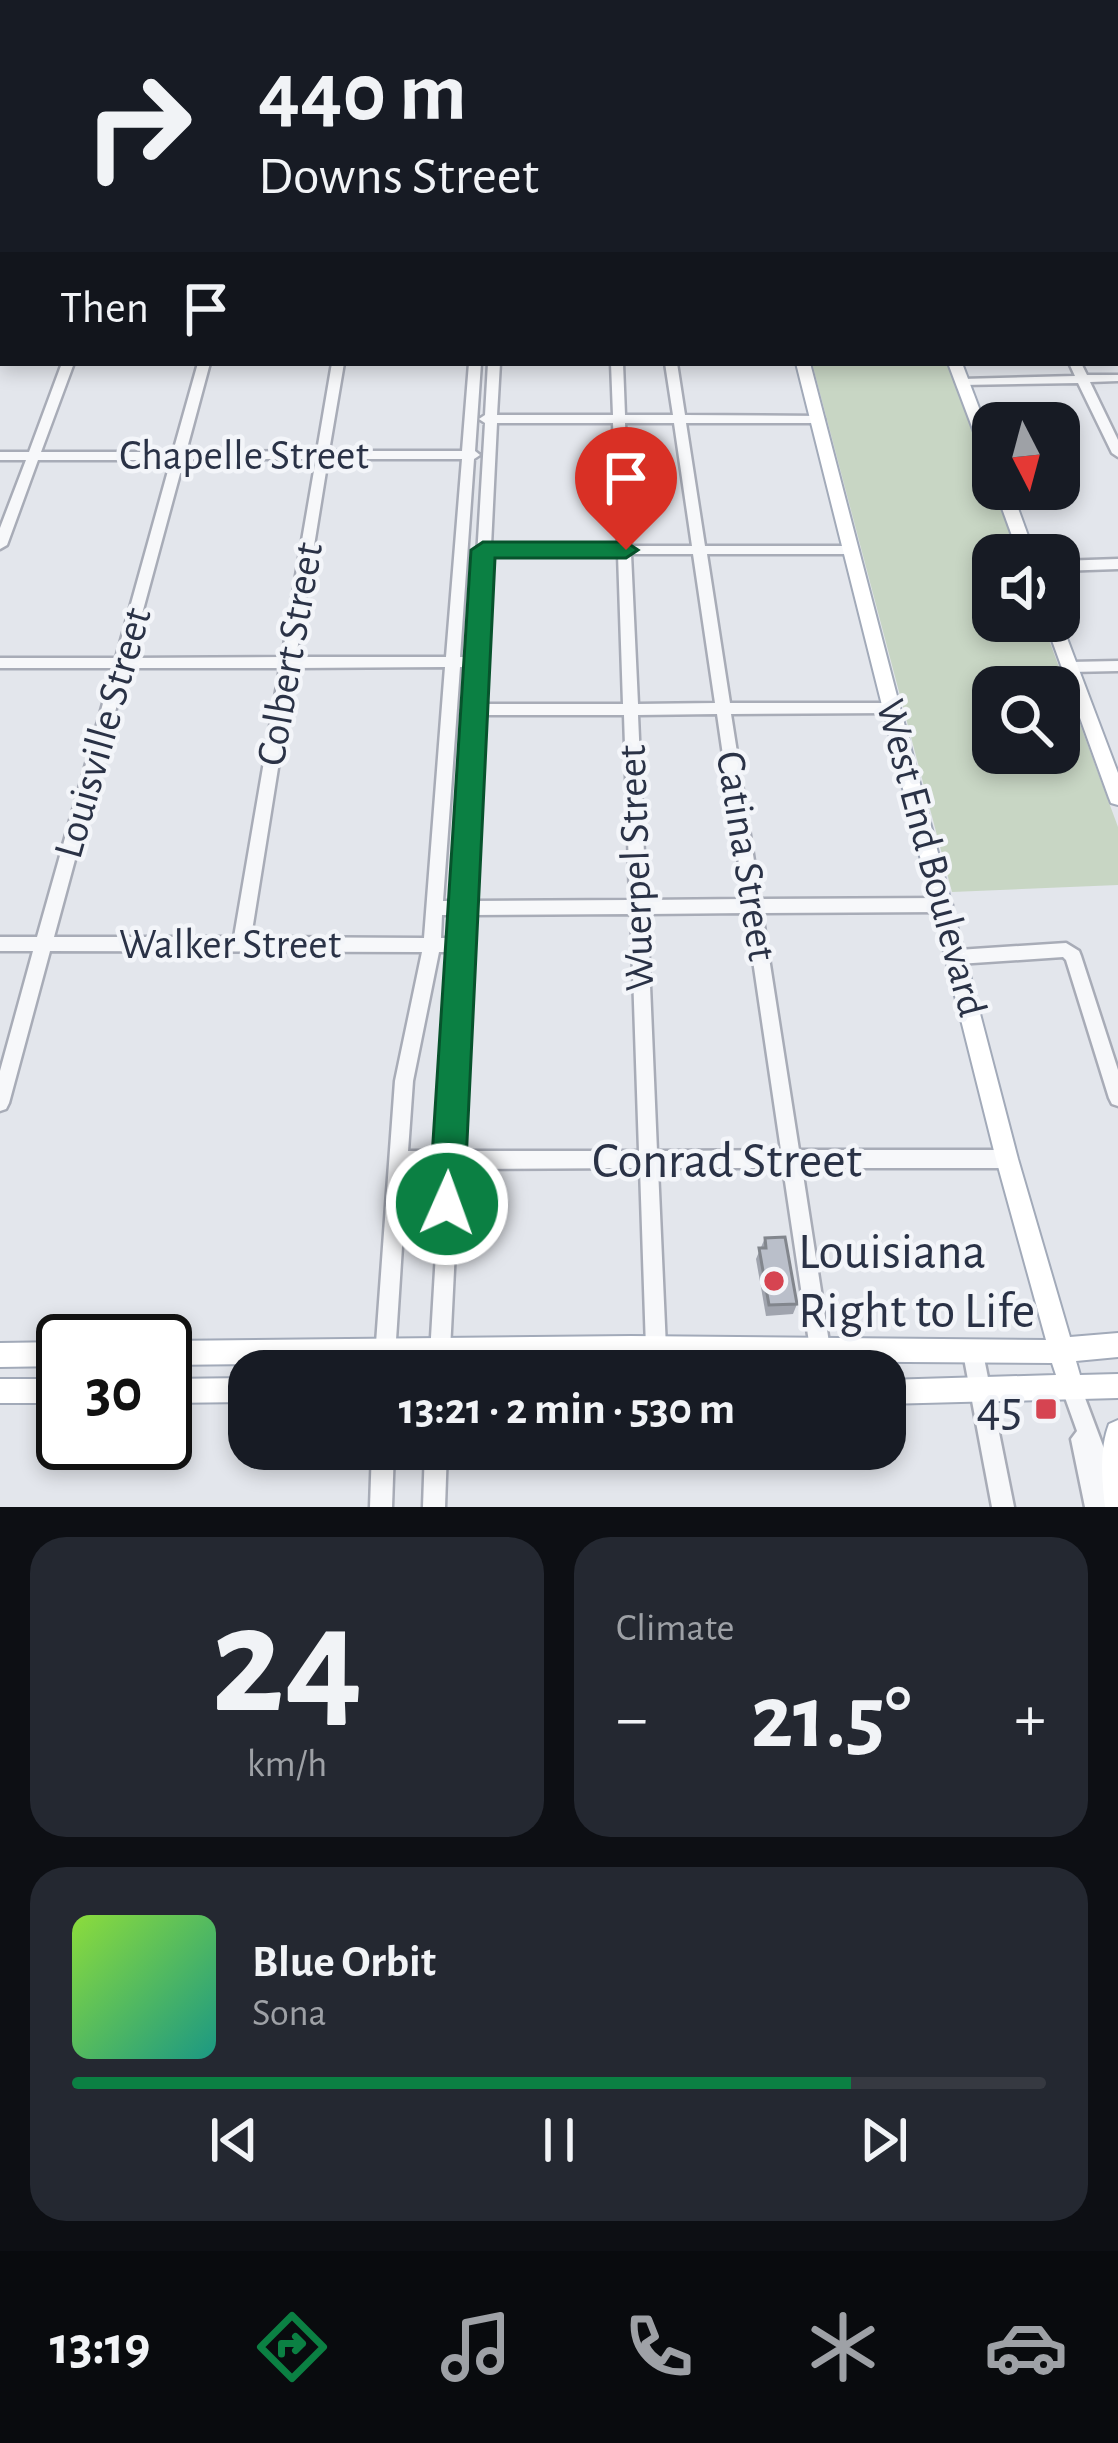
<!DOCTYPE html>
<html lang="en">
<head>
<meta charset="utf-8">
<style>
	:root { --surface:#171b24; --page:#242831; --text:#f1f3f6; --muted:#9ea1a6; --line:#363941; --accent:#0b8043 }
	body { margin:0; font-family:"Alegreya Sans",sans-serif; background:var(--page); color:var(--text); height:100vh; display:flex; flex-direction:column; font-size:45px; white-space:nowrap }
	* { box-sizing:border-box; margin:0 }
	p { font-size:39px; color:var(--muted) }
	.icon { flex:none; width:66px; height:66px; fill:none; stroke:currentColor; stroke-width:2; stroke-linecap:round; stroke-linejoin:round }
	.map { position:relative; height:1507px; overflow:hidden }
	.panel { display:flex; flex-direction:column; gap:30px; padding:30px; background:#0d0f14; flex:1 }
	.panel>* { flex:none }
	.guide { position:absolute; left:0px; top:0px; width:1119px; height:366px; box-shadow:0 6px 18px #0003; background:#171b24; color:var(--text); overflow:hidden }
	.needle { width:78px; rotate:174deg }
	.fabs { position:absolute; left:972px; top:402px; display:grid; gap:24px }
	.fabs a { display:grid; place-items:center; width:108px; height:108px; border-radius:24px; background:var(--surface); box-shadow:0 6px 18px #0003; font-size:60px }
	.speed { position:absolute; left:36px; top:1314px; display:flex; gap:24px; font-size:60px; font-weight:700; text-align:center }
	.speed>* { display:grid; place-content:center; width:156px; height:156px; border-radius:50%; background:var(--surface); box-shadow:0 6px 18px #0003; line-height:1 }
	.speed .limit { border:6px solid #111; border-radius:18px; background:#fff; color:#111 }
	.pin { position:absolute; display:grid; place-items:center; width:102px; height:102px; color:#fff; margin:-123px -51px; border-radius:50% 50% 50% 0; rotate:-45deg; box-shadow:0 0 12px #0007 }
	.pin .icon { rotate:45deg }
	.me { position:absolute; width:132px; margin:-66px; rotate:2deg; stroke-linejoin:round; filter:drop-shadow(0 0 9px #0008) }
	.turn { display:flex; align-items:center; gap:42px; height:252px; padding:0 60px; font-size:54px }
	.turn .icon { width:156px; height:156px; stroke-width:2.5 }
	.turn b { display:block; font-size:84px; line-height:102px }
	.then { display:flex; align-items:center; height:114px; padding:0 60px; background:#0003; gap:24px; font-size:45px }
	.big { font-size:90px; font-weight:600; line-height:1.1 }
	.panel .card { flex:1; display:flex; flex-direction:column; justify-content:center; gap:18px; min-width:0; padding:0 42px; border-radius:36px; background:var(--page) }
	.panel .dial { align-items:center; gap:0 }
	.dial b { font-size:156px; line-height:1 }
	.song { display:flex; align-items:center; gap:36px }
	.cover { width:144px; height:144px; border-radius:18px; background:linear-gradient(135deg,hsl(90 70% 55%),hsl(170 70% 35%)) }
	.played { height:12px; border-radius:6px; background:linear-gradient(90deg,var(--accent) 80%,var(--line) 80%) }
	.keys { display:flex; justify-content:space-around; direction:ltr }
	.heat { display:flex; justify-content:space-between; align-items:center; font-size:66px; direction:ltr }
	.panel .tiles { flex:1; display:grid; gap:30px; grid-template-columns:1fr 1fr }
	.card:last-child { grid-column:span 2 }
	.trip { position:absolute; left:228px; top:1350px; width:678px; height:120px; border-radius:36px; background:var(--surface); box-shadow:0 6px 18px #0003; font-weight:600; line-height:120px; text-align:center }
	.tab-bar { display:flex; height:192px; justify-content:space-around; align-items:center; background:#090b0e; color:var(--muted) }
	.tab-bar .icon { width:84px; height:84px }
	.tab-bar .current { color:var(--accent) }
	.tab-bar b { font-size:54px; color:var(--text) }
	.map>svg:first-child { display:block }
</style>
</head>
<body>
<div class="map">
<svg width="1118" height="1507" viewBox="0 0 1118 1507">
	<rect width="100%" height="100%" fill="#e3e6ec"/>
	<path fill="#c8d6c4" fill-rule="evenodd" d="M812 363H947L1018 555H993V621H1042L1118 827V885L952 892ZM993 687H1059V753H993Z"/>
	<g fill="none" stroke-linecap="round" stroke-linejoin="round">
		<g stroke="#a8acb7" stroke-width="5">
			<g id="minor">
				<polygon points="201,0 209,0 208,3 200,3"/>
				<polygon points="297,0 305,0 304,3 296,3"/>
				<rect x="394" y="0" width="8" height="3"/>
				<rect x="497" y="0" width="8" height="3"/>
				<polygon points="510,0 518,0 517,3 509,3"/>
				<polygon points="566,0 639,0 635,2 570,2"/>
				<polygon points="1118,0 1118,3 1008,3 1012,1"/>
				<polygon points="1116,24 1118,25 1118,33 1116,32"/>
				<polygon points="1116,54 1118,55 1118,63 1116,62"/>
				<rect x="0" y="65" width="3" height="6"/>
				<rect x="1116" y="115" width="2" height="6"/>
				<rect x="0" y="168" width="3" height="6"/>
				<rect x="1116" y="170" width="2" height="6"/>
				<rect x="1116" y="216" width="2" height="10"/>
				<rect x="0" y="295" width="3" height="6"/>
				<path d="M62 363H74L41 452H173L198 363H210L186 452 317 451 332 363H344L329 451H462L469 363H481L475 451 480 455 474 459 460 657H471L485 423 479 419 485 415 488 363H500L497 415H613L611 363H623L625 415H673L665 363H677L685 415 822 416 824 419 818 423H686L705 546H851L858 550 851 554H707L730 703H892L899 708 892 713 731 714 760 899 944 898 950 900 952 905 950 910 944 912 762 913 799 1150H1007L1014 1153 1016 1159 1014 1165 1007 1168H802L830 1349 827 1356 820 1359 813 1356 810 1349 783 1168H658L666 1348 659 1371H639L646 1348 640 1168 459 1169 449 1371H429L441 1169H407L394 1371H374L395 1081 422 952 50 951 9 1103 6 1109 0 1111V1071L33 951H0V937H37L113 668H0V658H116L171 460H38L7 545 0 549V528L26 460H0V452H29ZM497 423H613L618 546H491ZM625 423H674L692 546H631ZM184 459H316L282 657 130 658ZM328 459H462L446 657H296ZM490 554H618L623 704H483ZM631 554H693L715 703 638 704ZM445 667 424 938 251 937 294 668ZM460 667H470L468 705 462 710 467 715 456 901H443ZM127 668H280L234 937H54ZM717 714 744 899 646 900 638 715ZM482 715H624L630 900 473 901ZM746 913 781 1150 657 1151 647 914ZM631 914 639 1151H460L472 915ZM442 915H456L454 938H441ZM439 952H453L442 1151H408L413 1081Z"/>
				<polygon points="1069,363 1081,363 1087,375 1118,375 1118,381 1090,382 1118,440 1118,457 1112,453 1078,383 962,385 956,382 962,379 1075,376"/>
				<polygon points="1118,559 1118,569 1059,571 1059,561"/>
				<polygon points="1118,661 1118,671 1070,672 1063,667 1070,662"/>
				<polygon points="1066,943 1079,951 1081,956 1118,1070 1118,1106 1112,1104 1109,1098 1066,960 1063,957 958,964 952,962 950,957 952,952 958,950"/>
				<polygon points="973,1343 980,1346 983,1353 1014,1507 992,1507 963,1353 966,1346"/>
				<polygon points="1072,1379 1079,1382 1118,1486 1118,1507 1085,1507 1071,1439 1077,1431 1062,1389 1065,1382"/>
				<polygon points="372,1449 394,1449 392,1507 370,1507"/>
				<polygon points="425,1449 447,1449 445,1507 423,1507"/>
			</g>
		</g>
		<g stroke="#a2aab9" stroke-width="4">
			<g id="major">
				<polygon points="67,0 77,0 76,3 66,3"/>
				<polygon points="102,0 112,0 110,3 100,3"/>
				<polygon points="704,0 714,0 715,3 705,3"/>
				<polygon points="813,0 823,0 825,3 815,3"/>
				<rect x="0" y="127" width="3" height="12"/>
				<polygon points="3,208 3,221 0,222 0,209"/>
				<polygon points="796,363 810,363 1018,1159 1070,1337 1118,1333 1118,1357 1076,1361 1080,1375 1118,1374 1118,1398 885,1404 885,1380 1056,1375 1052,1363 631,1360 165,1365 165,1341 631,1336 1046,1340 996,1159"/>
				<polygon points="948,363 962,363 993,445 993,469 986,464"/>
				<polygon points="995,489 1011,489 1035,555 1019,555"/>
				<polygon points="1059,617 1118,773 1118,805 1111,803 1109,798 1045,621 1059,621"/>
				<polygon points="63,1342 63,1366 0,1367 0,1343"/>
				<polygon points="249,1378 249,1402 165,1403 165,1379"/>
				<rect x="0" y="1379" width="63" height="24"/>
				<path d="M1118 1420V1507H1105C1102 1480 1099 1450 1109 1424Z"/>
			</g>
		</g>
		<use href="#minor" fill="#f7f8fa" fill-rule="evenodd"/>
		<use href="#major" fill="#fff" fill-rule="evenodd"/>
	</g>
	<polygon fill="#a0a4ae" points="765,1238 797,1304 793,1314 766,1316 756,1259"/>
	<polygon fill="#babfca" stroke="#82868d" stroke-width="3" points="785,1237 797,1304 769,1305 759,1248 766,1248 765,1238"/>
	<polygon fill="#0b8043" stroke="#07532c" stroke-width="3" points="483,542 626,542 638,550 626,558 495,558 464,1204 459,1216 447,1220 434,1216 429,1204 471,550"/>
	<g fill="#d64451" stroke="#f3f5f9" stroke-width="4.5">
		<circle cx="774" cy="1281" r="12"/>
		<rect x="1034" y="1397" width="24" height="24" rx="6"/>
	</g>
	<g text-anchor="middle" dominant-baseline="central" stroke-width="9" stroke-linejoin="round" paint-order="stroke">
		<g font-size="42" fill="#2a3246" stroke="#f3f5f9">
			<text x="244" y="456">Chapelle Street</text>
			<text transform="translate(290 654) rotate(-80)">Colbert Street</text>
			<text transform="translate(103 733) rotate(-74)">Louisville Street</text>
			<text transform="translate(746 856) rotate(81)">Catina Street</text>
			<text transform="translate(931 858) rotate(75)">West End Boulevard</text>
			<text transform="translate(636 868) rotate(-92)">Wuerpel Street</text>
			<text x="230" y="945">Walker Street</text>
		</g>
		<g font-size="51" fill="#2a3246" stroke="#f3f5f9">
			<text x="727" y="1161">Conrad Street</text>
		</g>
		<g font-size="51" fill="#2a3246" stroke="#f3f5f9" text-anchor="start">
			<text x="798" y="1252">Louisiana<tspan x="798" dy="59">Right to Life</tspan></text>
			<text x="1022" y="1409" text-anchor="end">45</text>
		</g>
	</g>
</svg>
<div class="fabs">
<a><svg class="needle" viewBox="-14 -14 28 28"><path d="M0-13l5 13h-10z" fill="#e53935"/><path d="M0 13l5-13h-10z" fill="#9ea1a6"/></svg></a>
<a><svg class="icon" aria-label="sound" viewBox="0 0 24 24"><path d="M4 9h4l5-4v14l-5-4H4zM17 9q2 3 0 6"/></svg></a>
<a><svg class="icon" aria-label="search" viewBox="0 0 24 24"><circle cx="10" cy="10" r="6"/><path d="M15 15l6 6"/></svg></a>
</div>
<div class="speed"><div class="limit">30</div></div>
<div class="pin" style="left:626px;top:550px;background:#d93025"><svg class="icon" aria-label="arrive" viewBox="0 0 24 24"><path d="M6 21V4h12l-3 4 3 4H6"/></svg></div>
<svg class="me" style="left:447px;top:1204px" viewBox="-20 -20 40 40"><circle r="17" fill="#0b8043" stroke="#fff" stroke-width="3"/><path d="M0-11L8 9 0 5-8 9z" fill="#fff"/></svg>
<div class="trip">13:21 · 2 min · 530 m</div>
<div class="guide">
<div class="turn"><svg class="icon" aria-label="right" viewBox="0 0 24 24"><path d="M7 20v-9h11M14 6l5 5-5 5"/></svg><div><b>440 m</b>Downs Street</div></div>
<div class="then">Then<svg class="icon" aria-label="arrive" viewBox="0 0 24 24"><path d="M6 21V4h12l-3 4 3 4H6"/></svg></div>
</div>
</div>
<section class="panel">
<div class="tiles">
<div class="card dial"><b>24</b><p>km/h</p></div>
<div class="card"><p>Climate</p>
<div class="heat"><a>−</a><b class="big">21.5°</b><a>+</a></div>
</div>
<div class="card">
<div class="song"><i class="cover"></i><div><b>Blue Orbit</b><p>Sona</p></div></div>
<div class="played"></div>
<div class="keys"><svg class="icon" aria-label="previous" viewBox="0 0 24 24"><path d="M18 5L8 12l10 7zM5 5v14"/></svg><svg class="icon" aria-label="pause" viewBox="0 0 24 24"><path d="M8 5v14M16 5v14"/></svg><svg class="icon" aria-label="next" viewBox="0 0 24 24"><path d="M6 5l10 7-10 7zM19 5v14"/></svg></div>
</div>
</div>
</section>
<nav class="tab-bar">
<b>13:19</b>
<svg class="icon current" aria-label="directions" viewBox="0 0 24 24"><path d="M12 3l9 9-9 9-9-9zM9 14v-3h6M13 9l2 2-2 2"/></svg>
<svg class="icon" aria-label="music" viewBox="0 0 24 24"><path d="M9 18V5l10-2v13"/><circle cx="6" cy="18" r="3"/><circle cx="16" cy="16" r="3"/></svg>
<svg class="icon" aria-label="phone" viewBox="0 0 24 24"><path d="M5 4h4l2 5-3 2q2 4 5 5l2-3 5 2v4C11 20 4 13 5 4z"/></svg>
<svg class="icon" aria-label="climate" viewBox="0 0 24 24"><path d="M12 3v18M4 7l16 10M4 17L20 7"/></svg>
<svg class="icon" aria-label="car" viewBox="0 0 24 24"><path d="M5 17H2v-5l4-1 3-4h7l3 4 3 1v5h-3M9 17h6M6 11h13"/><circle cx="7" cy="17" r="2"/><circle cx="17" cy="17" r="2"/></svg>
</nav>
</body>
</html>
